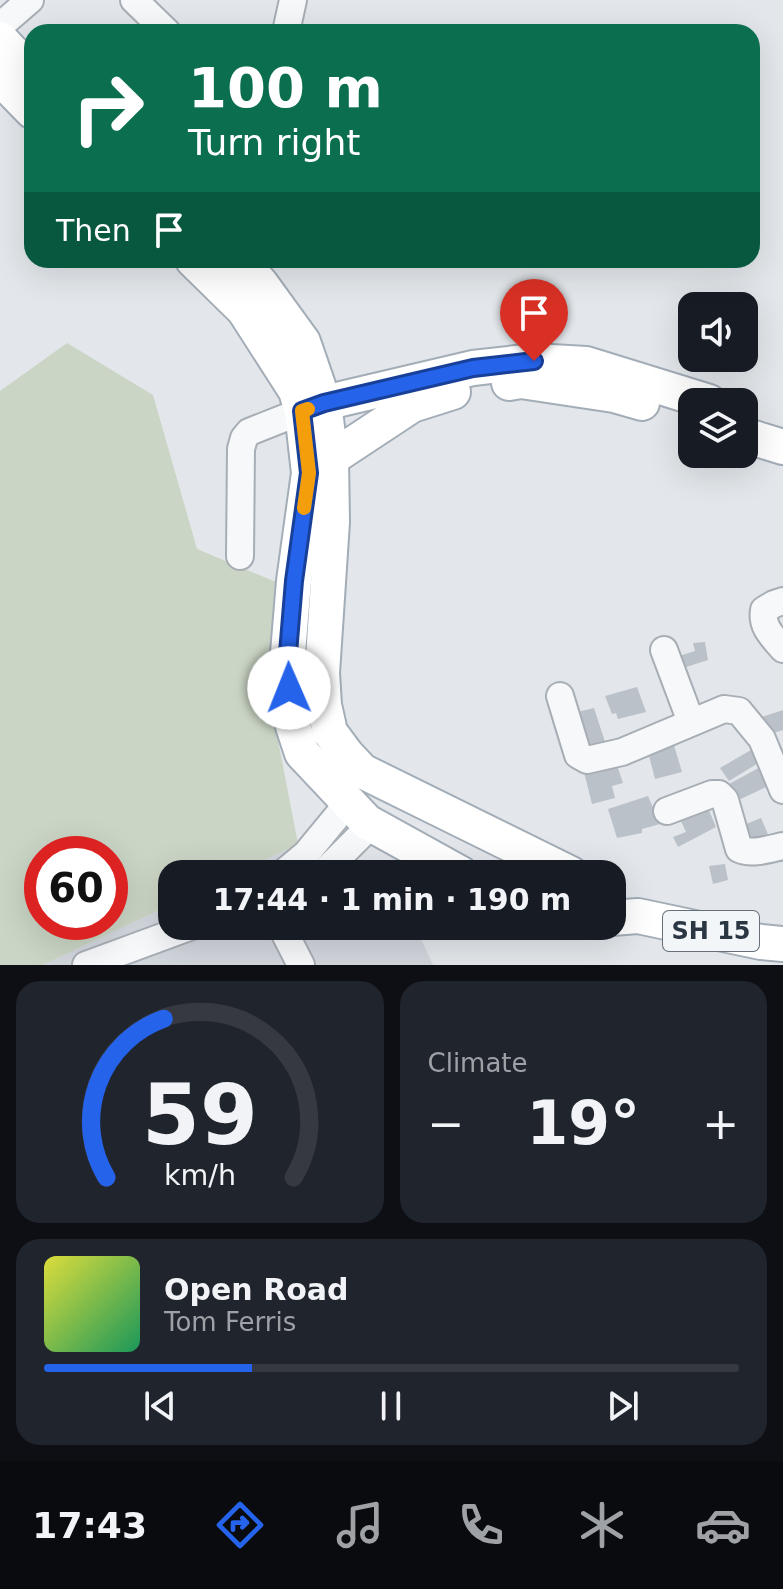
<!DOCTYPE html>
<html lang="en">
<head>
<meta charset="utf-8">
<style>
	:root { --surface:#171b24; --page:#20242c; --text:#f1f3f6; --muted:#9ea1a6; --line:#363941; --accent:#2563eb }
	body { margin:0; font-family:"DejaVu Sans",sans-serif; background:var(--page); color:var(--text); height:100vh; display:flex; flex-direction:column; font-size:30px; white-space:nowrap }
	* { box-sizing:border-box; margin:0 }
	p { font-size:26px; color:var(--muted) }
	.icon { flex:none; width:44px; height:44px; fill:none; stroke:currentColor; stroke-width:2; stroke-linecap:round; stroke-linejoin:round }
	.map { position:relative; height:965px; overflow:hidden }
	.details { display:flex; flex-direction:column; gap:16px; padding:16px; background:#0d0f14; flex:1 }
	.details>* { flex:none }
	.guide { position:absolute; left:24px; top:24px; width:736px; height:244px; border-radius:24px; box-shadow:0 8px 32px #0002; background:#0b6e4f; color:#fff; overflow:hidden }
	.tools { position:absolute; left:678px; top:292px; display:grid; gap:16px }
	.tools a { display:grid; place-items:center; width:80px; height:80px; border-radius:16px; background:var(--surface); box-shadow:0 8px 32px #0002; font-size:40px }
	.speed { position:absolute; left:24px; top:836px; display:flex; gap:16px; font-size:40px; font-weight:700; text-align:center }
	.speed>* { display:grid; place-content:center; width:104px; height:104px; border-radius:50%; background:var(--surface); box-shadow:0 8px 32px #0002; line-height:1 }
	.speed .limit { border:12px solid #d22; background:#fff; color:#111 }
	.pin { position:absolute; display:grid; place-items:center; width:68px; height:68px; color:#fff; margin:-82px -34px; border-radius:50% 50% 50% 0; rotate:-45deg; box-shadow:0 0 8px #0007 }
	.pin .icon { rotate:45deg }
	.me { position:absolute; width:88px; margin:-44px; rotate:359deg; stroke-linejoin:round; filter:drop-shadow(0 0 6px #0008) }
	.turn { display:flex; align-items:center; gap:28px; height:168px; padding:0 32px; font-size:36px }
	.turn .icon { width:104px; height:104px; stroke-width:2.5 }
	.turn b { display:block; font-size:56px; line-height:68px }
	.then { display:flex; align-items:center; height:76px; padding:0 32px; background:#0003; gap:16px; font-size:30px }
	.big { font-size:60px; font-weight:700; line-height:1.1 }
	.details .tile { flex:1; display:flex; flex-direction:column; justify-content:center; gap:12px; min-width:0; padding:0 28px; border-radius:24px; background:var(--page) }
	.details .dial { align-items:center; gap:0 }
	.dial svg { height:208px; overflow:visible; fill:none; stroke:var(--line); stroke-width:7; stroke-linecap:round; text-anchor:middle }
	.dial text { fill:var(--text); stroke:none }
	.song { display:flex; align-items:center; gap:24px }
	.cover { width:96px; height:96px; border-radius:12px; background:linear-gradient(135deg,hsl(60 70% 55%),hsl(150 70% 35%)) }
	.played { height:8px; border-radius:4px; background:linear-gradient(90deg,var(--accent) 30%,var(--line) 30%) }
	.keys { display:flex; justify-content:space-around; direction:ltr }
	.heat { display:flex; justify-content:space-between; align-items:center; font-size:44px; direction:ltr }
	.details .tiles { flex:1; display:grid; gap:16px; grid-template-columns:1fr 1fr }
	.tile:last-child { grid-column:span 2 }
	.trip { position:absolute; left:158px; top:860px; width:468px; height:80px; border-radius:24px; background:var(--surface); box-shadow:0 8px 32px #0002; font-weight:700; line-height:80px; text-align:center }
	.dock { display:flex; height:128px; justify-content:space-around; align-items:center; background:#090b0e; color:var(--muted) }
	.dock .icon { width:56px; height:56px }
	.dock .selected { color:var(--accent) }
	.dock b { font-size:36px; color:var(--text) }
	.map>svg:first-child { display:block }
</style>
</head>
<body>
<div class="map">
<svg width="783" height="965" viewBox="0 0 783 965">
	<rect width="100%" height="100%" fill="#e3e7eb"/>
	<g fill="#d2d6dd">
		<polygon points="298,844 350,874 236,874"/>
		<polygon points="172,904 172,926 415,926 433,965 43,965"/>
	</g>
	<path fill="#cad5c5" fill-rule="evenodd" d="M67 343 153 395 197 549 276 582 269 693 298 844 236 874H172V904L43 965H0V391ZM42 854H110V922H42Z"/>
	<g fill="#bbc1c8">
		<polygon points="705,642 708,660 680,669 676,657 695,651 693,643"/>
		<polygon points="637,687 646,712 618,719 616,713 612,714 605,696"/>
		<polygon points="594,708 609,754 588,758 573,713"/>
		<polygon points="783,710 783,730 766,735 762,717"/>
		<polygon points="673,742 682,772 655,779 647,748"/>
		<polygon points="756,747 765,759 729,781 720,768"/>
		<polygon points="615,759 623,783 612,786 615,798 592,804 583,768"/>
		<polygon points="766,764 774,778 764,782 766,787 741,799 729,784"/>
		<polygon points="648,796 660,824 642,829 642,833 617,838 608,809"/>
		<polygon points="708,808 716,827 678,847 673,837 686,832 681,821"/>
		<polygon points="761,818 770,839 751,847 744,825"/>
		<polygon points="725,864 728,880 713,884 709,866"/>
	</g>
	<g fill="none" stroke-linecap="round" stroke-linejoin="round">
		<g stroke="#a8aeb5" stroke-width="30">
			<g id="minor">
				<polyline points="134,0 167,32"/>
				<polyline points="0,26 30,0"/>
				<polyline points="286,32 293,0"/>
				<polyline points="240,556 241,449 244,438 249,432 302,411"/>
				<path d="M783 601 774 604 764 610C761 627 773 637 783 649"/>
				<polyline points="664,650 691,722"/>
				<polyline points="560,696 578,755 587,760 622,752 724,709 739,711 762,739 783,790"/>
				<path d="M667 811 712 794H719L725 800 739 849C752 855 769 849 783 846"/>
				<polyline points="282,874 306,854 348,803"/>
				<polyline points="322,874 362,834 367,822"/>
				<polyline points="281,926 301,965"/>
				<polyline points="86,965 192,926"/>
			</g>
		</g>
		<g stroke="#a3adb7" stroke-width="38">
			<g id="major">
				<polyline points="0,39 32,73"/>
				<polyline points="0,78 32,111"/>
				<polyline points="193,260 244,310 296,391 302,411 309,473 294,581 288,653 293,726 302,753 367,822 461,874"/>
				<polyline points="240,260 261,284 303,342 324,403 331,459 332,522 322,673 324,705 330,732 347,755 362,771 571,874"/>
				<polyline points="509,383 521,381 614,395 642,403"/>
				<polyline points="303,411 324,403 473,368 534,361 586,364 709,402"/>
				<polyline points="744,435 783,447"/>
				<polyline points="315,469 412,405 453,392"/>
				<polyline points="612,918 638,916 761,942 783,944"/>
			</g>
		</g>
		<use href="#minor" stroke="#f6f8f9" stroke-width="26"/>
		<use href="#major" stroke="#fff" stroke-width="34"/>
	</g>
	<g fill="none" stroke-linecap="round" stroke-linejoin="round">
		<g stroke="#184099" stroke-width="20">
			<polyline id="route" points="289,688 288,653 294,581 309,473 302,411 324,403 473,368 534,361"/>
		</g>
		<use href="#route" stroke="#2563eb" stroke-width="14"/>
		<polyline stroke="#f59e0b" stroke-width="14" points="304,508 309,473 302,411 308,409"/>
	</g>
	<g text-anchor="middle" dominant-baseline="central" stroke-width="8" stroke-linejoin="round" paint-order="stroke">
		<rect fill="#f3f6f8" stroke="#677079" stroke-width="2" x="663" y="911" width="96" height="40" rx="6"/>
		<g font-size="24" font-weight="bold" fill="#2b3643">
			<text x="711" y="931">SH 15</text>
		</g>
	</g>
</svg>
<div class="tools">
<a><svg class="icon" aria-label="sound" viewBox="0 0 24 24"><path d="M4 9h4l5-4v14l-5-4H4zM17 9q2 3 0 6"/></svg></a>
<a><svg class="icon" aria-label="layers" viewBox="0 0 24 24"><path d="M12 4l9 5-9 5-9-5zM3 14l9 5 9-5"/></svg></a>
</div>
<div class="speed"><div class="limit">60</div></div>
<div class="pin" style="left:534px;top:361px;background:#d93025"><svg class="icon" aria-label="arrive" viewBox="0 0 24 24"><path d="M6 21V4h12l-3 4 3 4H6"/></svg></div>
<svg class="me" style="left:289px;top:688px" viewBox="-20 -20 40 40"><circle r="19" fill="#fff"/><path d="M0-13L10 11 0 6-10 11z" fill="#2563eb"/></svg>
<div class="trip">17:44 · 1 min · 190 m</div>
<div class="guide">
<div class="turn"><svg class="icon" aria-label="right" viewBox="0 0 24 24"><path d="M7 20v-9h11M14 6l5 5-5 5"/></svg><div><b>100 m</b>Turn right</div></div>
<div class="then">Then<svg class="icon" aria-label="arrive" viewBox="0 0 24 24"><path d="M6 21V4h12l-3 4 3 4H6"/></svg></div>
</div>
</div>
<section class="details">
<div class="tiles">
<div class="tile dial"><svg viewBox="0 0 100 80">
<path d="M14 69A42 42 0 1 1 86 69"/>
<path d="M14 69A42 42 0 0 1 36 8" stroke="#2563eb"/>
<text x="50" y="56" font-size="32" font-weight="700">59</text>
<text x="50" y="72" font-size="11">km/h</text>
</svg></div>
<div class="tile"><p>Climate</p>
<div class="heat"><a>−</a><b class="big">19°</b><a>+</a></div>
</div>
<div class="tile">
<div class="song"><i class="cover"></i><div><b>Open Road</b><p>Tom Ferris</p></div></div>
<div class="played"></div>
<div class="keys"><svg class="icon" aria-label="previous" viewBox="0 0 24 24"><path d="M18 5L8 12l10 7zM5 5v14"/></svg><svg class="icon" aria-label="pause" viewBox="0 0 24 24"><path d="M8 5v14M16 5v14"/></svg><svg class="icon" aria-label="next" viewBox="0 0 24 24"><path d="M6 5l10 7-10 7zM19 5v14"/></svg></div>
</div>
</div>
</section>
<nav class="dock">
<b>17:43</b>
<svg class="icon selected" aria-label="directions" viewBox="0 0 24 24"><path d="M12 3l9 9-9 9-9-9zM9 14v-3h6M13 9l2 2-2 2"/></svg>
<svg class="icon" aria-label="music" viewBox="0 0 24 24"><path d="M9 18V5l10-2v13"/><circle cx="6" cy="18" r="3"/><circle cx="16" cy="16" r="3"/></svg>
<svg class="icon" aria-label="phone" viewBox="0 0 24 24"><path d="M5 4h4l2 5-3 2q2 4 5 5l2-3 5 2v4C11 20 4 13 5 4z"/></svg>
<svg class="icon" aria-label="climate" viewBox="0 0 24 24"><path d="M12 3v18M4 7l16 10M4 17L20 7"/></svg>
<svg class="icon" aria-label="car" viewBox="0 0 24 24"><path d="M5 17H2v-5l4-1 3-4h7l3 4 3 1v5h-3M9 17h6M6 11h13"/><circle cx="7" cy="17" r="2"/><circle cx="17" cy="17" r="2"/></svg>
</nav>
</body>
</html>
